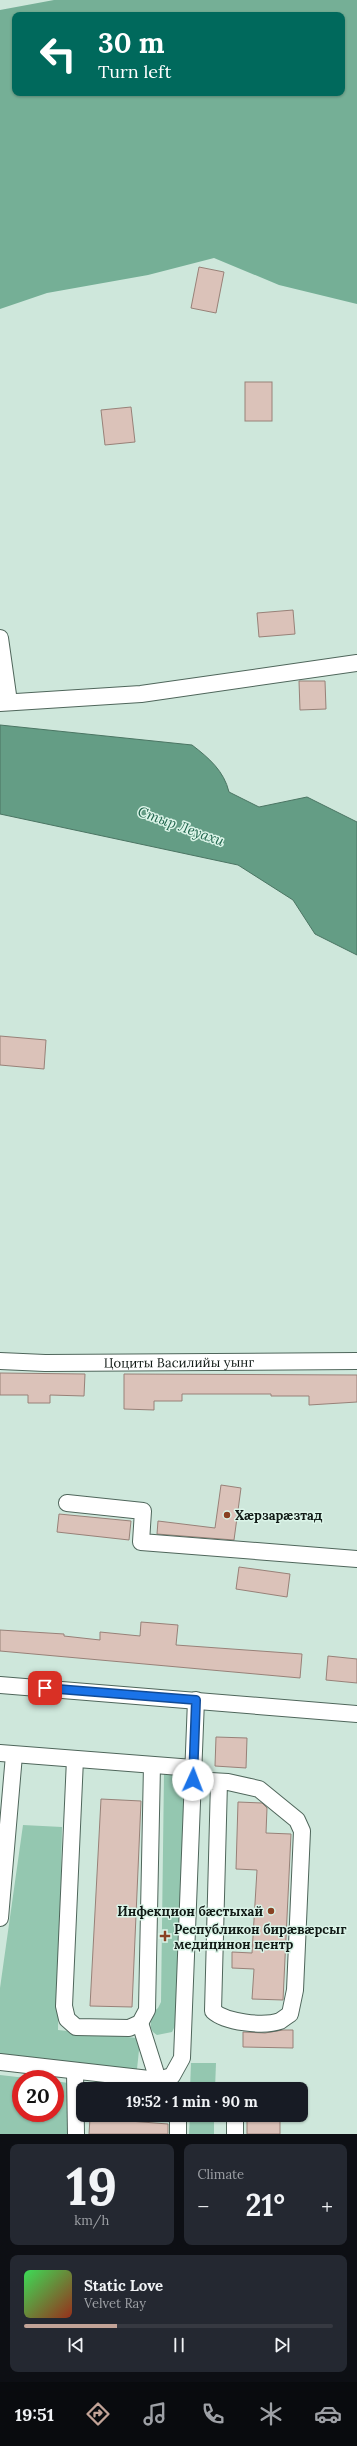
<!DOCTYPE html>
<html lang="en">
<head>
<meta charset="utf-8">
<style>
	:root { --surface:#171b24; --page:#242831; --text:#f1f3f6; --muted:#9ea1a6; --line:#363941; --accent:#c2a397 }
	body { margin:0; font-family:Lora,serif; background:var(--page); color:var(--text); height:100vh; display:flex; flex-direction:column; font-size:15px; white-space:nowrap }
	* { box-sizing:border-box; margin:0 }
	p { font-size:13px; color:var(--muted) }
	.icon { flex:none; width:22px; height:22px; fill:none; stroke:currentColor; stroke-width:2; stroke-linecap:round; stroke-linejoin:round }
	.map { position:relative; height:2134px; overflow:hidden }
	.side { display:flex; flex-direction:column; gap:10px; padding:10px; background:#0d0f14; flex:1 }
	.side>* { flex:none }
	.guide { position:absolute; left:12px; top:12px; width:333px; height:84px; border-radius:8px; box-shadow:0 1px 3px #0004; background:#00695c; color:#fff; overflow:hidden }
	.speed { position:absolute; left:12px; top:2070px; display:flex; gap:8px; font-size:20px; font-weight:700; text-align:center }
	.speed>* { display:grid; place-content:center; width:52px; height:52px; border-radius:50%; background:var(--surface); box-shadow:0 1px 3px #0004; line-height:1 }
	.speed .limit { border:6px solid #d22; background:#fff; color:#111 }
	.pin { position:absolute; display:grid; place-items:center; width:34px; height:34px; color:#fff; margin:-17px; border-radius:8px; box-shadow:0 2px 6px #0006 }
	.me { position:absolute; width:44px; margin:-22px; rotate:2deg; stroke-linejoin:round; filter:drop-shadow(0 0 3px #0008) }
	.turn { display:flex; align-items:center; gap:14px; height:84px; padding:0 20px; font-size:18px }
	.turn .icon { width:52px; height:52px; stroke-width:2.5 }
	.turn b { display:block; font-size:28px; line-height:34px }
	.big { font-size:30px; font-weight:700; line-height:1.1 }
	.side .card { flex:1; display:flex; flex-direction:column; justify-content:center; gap:6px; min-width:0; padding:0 14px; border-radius:8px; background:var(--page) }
	.side .dial { align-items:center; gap:0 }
	.dial b { font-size:52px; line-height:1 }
	.song { display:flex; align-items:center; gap:12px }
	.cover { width:48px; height:48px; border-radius:6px; background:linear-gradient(135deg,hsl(130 70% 55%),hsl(10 70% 35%)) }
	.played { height:4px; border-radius:2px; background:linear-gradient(90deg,var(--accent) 30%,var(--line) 30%) }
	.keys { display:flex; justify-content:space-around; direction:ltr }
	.heat { display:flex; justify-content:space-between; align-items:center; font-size:22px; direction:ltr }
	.side .tiles { flex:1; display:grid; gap:10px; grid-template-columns:1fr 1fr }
	.card:last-child { grid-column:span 2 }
	.trip { position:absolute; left:76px; top:2082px; width:232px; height:40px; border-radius:8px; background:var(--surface); box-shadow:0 1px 3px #0004; font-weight:700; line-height:40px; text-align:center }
	.tab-bar { display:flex; height:64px; justify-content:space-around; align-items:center; background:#090b0e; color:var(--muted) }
	.tab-bar .icon { width:28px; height:28px }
	.tab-bar .active { color:var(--accent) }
	.tab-bar b { font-size:18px; color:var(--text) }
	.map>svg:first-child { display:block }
</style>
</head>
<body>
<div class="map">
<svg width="357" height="2134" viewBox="0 0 357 2134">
	<rect width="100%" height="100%" fill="#cee7db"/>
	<g fill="#94c7b0">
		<path d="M164 1774 178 1775 184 1783 176 2024 172 2032 157 2035C148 2030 151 2022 152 2013L158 2008 161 2002Z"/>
		<polygon points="23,1825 62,1827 58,2030 137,2038 140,2041 137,2069 134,2071 0,2055 0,1988"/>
		<polygon points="191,2063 216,2063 215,2089 190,2089"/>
		<polygon points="0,2075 35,2079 21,2079 21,2113 55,2113 55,2081 68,2083 67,2134 0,2134"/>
		<polygon points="190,2115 214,2115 214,2134 189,2134"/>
	</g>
	<path fill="#75af96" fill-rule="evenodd" d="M54 0H357V304L279 285 214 258 148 275 47 293 0 309V10ZM15 15H342V93H15Z"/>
	<path fill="#649d85" stroke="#4b7563" d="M0 725 192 745C209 758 224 771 229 792L259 807 307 797 357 822V955L315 934 293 900 238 865 0 814Z"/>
	<g fill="#dbc2b9" stroke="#988178">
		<polygon points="199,267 224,272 216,313 191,308"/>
		<rect x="245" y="382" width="27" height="39"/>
		<polygon points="131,407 135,442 105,445 101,410"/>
		<polygon points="293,610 295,634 259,637 257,613"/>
		<polygon points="299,681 325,681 326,709 300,710"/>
		<polygon points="0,1036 46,1040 44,1069 0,1065"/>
		<polygon points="0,1373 85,1374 84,1396 50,1395 50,1403 28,1403 28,1395 0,1395"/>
		<polygon points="124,1374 357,1375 357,1402 309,1405 309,1396 271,1396 271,1394 182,1394 182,1401 154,1401 154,1410 124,1409"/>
		<polygon points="221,1485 241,1488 234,1540 157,1534 158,1521 215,1528"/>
		<polygon points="59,1514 131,1521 129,1540 57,1532"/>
		<polygon points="239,1567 290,1574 287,1597 236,1589"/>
		<polygon points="141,1622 178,1625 176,1645 302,1654 300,1678 0,1651 0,1630 64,1634 64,1636 100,1640 100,1632 140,1636"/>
		<polygon points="328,1656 357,1659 357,1683 326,1680"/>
		<polygon points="216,1737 247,1738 246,1768 215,1766"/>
		<polygon points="101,1799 141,1801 132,2007 90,2006"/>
		<polygon points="238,1802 262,1803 267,1808 266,1833 291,1834 283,2000 252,1999 254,1969 232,1968 232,1952 252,1953 257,1870 236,1869"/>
		<polygon points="283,2030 293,2030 293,2048 243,2047 243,2032 265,2033"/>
		<polygon points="90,2118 168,2124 168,2134 89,2134"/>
		<rect x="247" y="2118" width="33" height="16"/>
	</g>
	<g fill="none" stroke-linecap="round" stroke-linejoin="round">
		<g stroke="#4f665b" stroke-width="18">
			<g id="minor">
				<polyline points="0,638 9,702"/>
				<polyline points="0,703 141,694 357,663"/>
				<path id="s1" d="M0 1361 45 1363 357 1361"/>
				<polyline points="67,1503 143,1511 141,1542 357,1559"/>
				<polyline points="0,1685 357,1714"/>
				<polyline points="0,1753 193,1768"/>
				<polyline points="75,1759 64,2006 67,2019 76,2027 129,2028 140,2023 147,2010 152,1765"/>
				<path d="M193 1780 228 1782 259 1789 297 1820 302 1831 295 1990 290 2014C287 2016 283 2019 280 2021 263 2027 225 2022 213 2011L219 1782"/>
				<polyline points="0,1918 14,1755"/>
				<polyline points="140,2023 158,2080"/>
				<polyline points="0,2062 158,2080 172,2076 182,2058 196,1700"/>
				<polyline points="75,2072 76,2134"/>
				<polyline points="178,2134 178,2115"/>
				<polyline points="235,2134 235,2115"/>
			</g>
		</g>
		<use href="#minor" stroke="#fff" stroke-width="16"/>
	</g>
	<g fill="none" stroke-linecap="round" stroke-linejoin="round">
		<g stroke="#114b97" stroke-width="10">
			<polyline id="route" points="45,1688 196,1700 193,1780"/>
		</g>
		<use href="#route" stroke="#1a73e8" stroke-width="7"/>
	</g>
	<g fill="#894122" stroke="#dbf4e8" stroke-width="1.5">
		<circle cx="227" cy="1515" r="4"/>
		<circle cx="271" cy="1911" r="4"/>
		<path d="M163 1930h4v4h4v4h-4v4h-4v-4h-4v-4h4z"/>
	</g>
	<g text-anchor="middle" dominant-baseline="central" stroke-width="3" stroke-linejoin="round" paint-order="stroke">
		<g font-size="13" fill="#101915" stroke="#dbf4e8">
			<text stroke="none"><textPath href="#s1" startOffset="179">Цоциты Василийы уынг</textPath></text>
		</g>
		<g font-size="13" font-weight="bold" fill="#101915" stroke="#dbf4e8" text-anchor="start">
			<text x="235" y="1515">Хæрзарæзтад</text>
			<text x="263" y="1911" text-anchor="end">Инфекцион бæстыхай</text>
			<text x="174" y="1929">Республикон бирæвæрсыг<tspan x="174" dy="15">медицинон центр</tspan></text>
		</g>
		<g font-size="14" font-style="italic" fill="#1e644b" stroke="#dbf4e8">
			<text transform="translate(181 826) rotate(20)">Стыр Леуахи</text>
		</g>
	</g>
</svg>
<div class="speed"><div class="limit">20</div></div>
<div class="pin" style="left:45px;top:1688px;background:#d93025"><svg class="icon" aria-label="arrive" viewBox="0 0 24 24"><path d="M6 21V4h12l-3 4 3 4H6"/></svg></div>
<svg class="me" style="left:193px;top:1780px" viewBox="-20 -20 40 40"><circle r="19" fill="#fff"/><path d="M0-13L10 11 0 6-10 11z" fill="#1a73e8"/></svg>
<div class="trip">19:52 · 1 min · 90 m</div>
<div class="guide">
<div class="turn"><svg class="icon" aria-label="left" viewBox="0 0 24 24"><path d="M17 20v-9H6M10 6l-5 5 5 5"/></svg><div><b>30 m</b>Turn left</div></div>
</div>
</div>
<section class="side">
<div class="tiles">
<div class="card dial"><b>19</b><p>km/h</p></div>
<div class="card"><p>Climate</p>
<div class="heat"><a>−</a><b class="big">21°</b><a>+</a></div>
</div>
<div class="card">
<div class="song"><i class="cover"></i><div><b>Static Love</b><p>Velvet Ray</p></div></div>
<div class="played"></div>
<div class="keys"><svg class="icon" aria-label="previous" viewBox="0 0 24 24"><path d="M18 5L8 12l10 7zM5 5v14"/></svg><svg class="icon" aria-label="pause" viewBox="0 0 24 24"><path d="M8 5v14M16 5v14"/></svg><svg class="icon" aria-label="next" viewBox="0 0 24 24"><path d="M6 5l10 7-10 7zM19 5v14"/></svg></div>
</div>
</div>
</section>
<nav class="tab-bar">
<b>19:51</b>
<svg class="icon active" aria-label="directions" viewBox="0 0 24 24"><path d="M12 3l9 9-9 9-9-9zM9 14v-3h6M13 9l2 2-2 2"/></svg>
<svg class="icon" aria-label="music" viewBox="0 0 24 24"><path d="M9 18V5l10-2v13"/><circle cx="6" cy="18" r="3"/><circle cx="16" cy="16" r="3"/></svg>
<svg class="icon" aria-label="phone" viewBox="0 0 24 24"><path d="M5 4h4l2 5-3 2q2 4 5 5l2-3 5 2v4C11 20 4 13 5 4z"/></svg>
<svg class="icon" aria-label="climate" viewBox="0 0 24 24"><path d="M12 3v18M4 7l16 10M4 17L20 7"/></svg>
<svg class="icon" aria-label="car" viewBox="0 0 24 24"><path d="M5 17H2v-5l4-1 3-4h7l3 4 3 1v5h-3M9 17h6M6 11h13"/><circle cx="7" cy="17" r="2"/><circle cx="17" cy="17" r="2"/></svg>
</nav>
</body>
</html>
